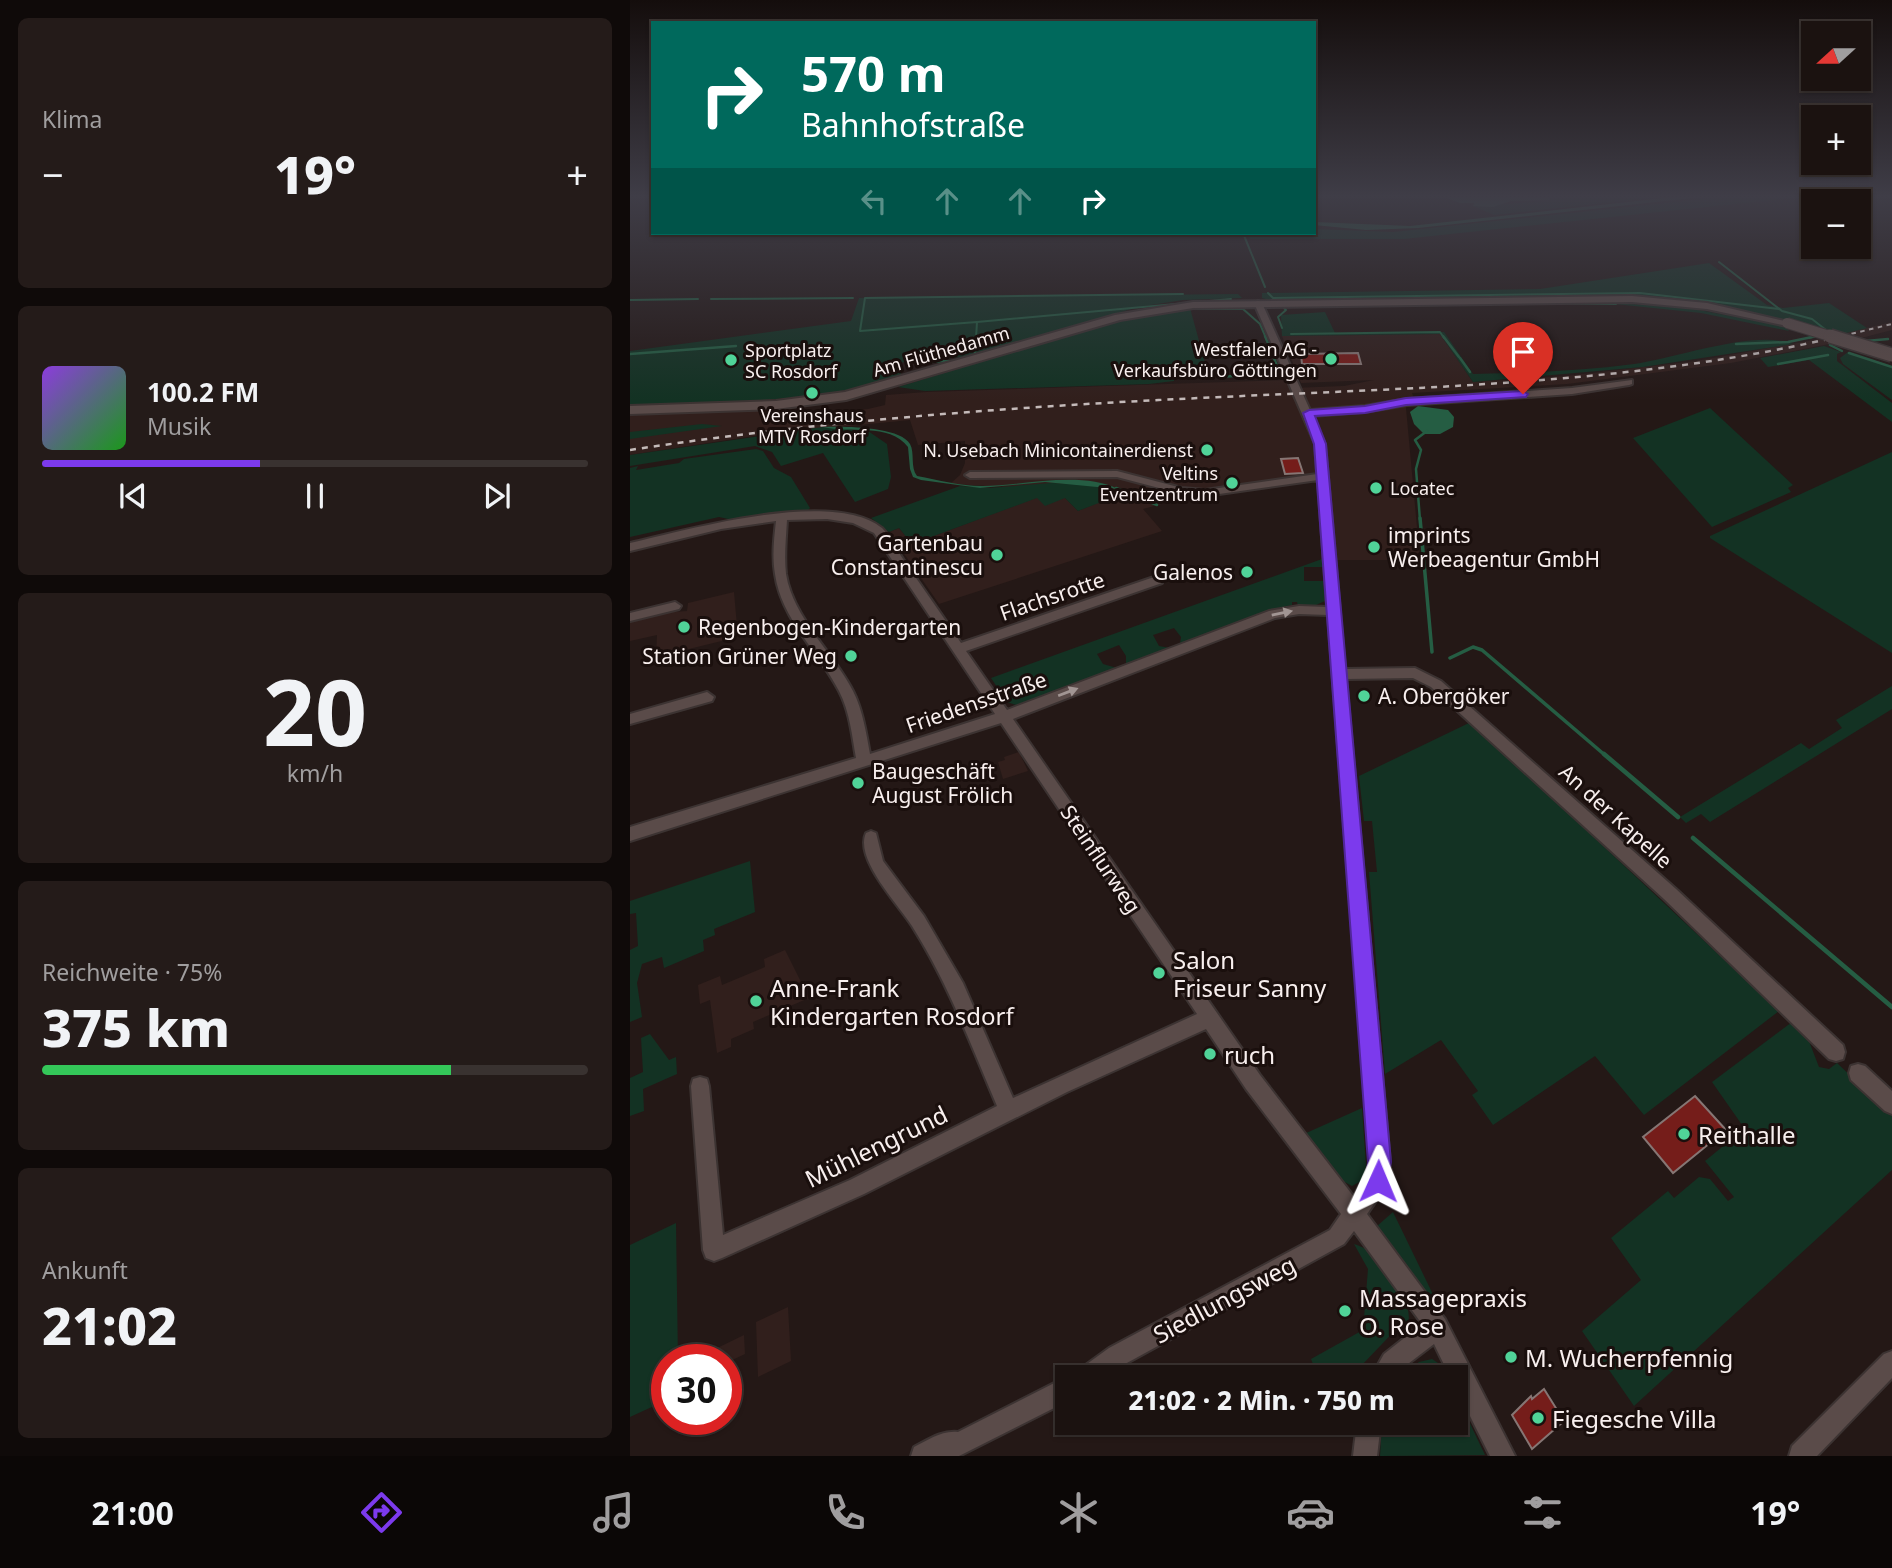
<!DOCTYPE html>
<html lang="de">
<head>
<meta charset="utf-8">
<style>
	:root { --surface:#1b1210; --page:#241b19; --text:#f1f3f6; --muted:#a09e9f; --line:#393230; --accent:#7c3aed }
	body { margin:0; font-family:"Noto Sans",sans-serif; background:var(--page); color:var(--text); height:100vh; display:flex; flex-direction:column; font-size:26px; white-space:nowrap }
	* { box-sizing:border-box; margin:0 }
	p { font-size:23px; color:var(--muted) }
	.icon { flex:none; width:38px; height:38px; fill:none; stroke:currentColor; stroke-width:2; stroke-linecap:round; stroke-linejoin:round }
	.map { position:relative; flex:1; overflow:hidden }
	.panel { display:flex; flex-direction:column; gap:18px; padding:18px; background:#0f0a09; width:630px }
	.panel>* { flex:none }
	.guide { position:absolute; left:21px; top:21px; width:665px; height:214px; border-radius:0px; box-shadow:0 2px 5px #0004,0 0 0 2px var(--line); background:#00695c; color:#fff; overflow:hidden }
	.needle { width:46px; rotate:249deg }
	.buttons { position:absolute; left:1171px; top:21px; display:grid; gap:14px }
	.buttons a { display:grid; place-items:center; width:70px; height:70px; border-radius:0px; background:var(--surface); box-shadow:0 2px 5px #0004,0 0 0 2px var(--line); font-size:35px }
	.speed { position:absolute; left:21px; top:1344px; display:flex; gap:14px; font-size:35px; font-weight:700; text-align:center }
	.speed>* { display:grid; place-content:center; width:91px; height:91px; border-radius:50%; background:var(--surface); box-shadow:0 2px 5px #0004,0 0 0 2px var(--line); line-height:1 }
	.speed .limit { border:10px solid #d22; background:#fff; color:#111 }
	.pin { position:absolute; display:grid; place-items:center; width:60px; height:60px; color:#fff; margin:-72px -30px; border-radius:50% 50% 50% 0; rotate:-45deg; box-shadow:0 0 7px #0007 }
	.pin .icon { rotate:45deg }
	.me { position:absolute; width:77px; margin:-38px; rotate:1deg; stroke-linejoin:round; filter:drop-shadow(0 0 5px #0008) }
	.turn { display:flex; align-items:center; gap:24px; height:147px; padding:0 35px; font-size:32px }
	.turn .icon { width:91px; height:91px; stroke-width:2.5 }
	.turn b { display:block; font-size:49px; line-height:60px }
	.lanes { display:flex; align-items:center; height:66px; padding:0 35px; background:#0003; justify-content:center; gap:35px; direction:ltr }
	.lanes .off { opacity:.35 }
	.big { font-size:52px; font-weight:800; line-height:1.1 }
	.panel .tile { flex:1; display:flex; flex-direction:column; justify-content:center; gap:10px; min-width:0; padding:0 24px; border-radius:10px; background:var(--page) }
	.panel .dial { align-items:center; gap:0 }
	.dial b { font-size:91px; line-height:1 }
	.song { display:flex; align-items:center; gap:21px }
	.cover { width:84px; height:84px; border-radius:10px; background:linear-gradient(135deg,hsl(270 70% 55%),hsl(120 70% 35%)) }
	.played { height:7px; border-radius:4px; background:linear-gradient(90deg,var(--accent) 40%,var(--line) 40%) }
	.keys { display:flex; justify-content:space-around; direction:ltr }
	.heat { display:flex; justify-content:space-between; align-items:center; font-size:38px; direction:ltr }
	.charge { height:10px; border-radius:5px; background:linear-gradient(90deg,#34c759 75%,var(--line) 0) }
	.trip { position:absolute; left:425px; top:1365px; width:413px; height:70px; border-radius:0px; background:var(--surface); box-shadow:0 2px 5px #0004,0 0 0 2px var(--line); font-weight:800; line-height:70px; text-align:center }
	.tab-bar { display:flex; height:112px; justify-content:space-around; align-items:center; background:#0b0706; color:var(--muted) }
	.tab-bar .icon { width:49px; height:49px }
	.tab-bar .on { color:var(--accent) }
	.tab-bar b { font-size:32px; color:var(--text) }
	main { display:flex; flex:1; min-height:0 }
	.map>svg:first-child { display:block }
</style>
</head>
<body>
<main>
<section class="panel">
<div class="tile"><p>Klima</p>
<div class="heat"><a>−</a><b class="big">19°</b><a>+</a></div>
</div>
<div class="tile">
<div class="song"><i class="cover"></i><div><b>100.2 FM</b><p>Musik</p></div></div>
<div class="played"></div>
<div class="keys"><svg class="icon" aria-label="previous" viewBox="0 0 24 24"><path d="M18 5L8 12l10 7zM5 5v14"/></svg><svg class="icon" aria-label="pause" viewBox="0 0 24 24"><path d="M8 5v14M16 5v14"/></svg><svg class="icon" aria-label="next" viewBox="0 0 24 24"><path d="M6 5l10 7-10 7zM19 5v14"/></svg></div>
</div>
<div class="tile dial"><b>20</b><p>km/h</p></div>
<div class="tile"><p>Reichweite · 75%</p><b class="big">375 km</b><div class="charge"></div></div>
<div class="tile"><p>Ankunft</p><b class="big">21:02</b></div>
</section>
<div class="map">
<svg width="1262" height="1456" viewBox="0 0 1262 1456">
	<rect width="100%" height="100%" fill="#241816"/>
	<g fill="#311f1c">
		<polygon points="1262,322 1262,330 1235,337 1101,363 937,384 782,393 784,399 776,408 790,560 705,560 696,475 596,494 562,496 513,509 532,531 309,604 259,532 269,528 282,544 408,497 435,498 448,511 491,493 320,484 330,475 335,463 335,441 288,445 280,420 138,434 0,455 0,413 152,408 152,418 238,409 255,405 256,395 296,392 657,380 662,388 714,386 744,380 671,383 652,336 810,334 843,382 936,376 1066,361 1184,340"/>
		<polygon points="104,592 108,637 26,657 27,635 0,641 0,620 29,613 57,611 58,603"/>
		<polygon points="389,752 398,771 373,779 368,762 375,760 374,757"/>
		<polygon points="155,950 179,998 123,1022 124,1029 101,1039 101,1047 87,1053 80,1000 70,1004 68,985 90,976 92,985 135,967 134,959"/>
		<polygon points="158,1307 161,1361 128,1377 126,1322"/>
		<polygon points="114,1335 115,1354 96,1363 96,1360 81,1360 81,1351"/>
	</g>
	<g fill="#133223">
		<polygon points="918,197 1029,197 864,215 843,206 917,201"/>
		<polygon points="1091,197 1171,197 774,239 620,239 616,233 684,233 684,229 763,232"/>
		<polygon points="1079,263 1137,305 1153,308 1199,303 1237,328 1208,335 1161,322 1056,302 642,301 632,298 632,293 910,289"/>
		<path d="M608 294 612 298 553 300 508 307 343 356 265 363 273 378C181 402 94 403 0 406V351L221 321 229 298Z"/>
		<polygon points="975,303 1048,306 1154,326 1159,331 1071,313"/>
		<polygon points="560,308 579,377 569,376 567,369 545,371 544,381 519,384 295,391 268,387 483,322"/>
		<path d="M695 312 705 333 814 332 843 374C897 373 951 371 1004 364 1046 358 1126 329 1163 344L1013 367 843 382 810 334 652 336 651 315Z"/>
		<polygon points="1194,346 1211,352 1207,354 1207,361 1262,403 1262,422 1179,360 1138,367 1130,358"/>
		<polygon points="1218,352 1262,366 1262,400 1213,364 1210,358"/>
		<polygon points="1080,408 1163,485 1158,488 1161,492 1082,527 1003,438"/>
		<polygon points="72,424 92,426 0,439 0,432"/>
		<polygon points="193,427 238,431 257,444 261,477 258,489 225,502 193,453 151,466 142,452 125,446 0,466 0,455"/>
		<polygon points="126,449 133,451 144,468 161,477 180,508 178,510 103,520 89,517 0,537 0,468 8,466 6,470 49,463 54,459"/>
		<polygon points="1262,452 1262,653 1080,538 1080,536"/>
		<polygon points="422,483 475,485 492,494 448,511 435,498 415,506 407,498 282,544 269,528 259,532 241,518 330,486 358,488"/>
		<polygon points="692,559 693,567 674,567 674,581 693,581 695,601 686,605 668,606 667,602 662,602 662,605 640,610 550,644 551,637 544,628 523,635 529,646 540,648 496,664 496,656 489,645 467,654 473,664 487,668 386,705 377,702 361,678"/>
		<polygon points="1262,686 1262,709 1080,822 1071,814 1056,823 1050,817 1171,743 1179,749 1212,728 1206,720"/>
		<polygon points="841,722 1149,1011 1014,1115 965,1056 863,1125 842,1095 848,1091 811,1040 755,1074 739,872 747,872 742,821 734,821 729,776"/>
		<polygon points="120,861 125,912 84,929 85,935 73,940 74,951 34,968 32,957 12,964 7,983 12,1017 0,1022 0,950 8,946 6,913 0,914 0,901"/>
		<polygon points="1162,1022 1177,1036 1189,1067 1199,1069 1207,1063 1262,1115 1262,1170 1004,1406 952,1331 1011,1280 981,1238 1038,1191 1044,1198 1069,1177 1080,1179 1098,1201 1104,1197 1075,1161 1103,1138 1117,1132 1082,1082"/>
		<polygon points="20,1034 39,1060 46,1057 47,1074 13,1089 14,1111 0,1116 0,1078 13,1072 11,1038"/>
		<polygon points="732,1108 736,1166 733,1180 722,1186 711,1180 674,1134"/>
		<polygon points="763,1212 811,1311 808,1312 746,1227"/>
		<polygon points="46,1223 48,1360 37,1360 37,1400 0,1417 0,1245"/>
		<path d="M724 1244C749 1250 785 1299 778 1325L773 1322 730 1367 728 1377H688L681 1359 733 1330 738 1269Z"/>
		<polygon points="802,1359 814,1367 818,1377 769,1377 789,1362"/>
		<polygon points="826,1394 855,1455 750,1456 752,1423 826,1423"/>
	</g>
	<g fill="#255d43">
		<polygon points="814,197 918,197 920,200 881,201 863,207 843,206 844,203 830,203"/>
		<polygon points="1042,197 1071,197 788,228 736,230 684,225 684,222 780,226"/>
		<polygon points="788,406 818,410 824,417 823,427 810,434 794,434 784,424 780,412"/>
		<path d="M193 427C210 426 270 426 280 444 285 453 280 467 287 476 308 480 331 486 352 486 392 486 450 470 488 489L415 482 350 488 291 480 283 477 280 469 278 447C259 422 219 434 193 427Z"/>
	</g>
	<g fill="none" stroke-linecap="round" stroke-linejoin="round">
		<g stroke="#255d43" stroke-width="2">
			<polyline points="613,233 635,287"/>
			<polyline points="1089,262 1152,311 1182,319 1196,330"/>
			<polyline points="638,293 643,298 1010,293 1149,309"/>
			<polyline points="81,299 223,298"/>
			<polyline points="0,300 68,299"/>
			<polyline points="904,303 986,304"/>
			<polyline points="685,307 694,306"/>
			<polyline points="552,309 613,309 630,324 636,338"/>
			<polyline points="347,322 601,299"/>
			<polyline points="652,328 648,317 656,310 653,307"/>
			<polyline points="661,334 810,332 814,338"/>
			<polyline points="346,338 347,322 230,331 235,298 553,294"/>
			<polyline points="1178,338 1187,336"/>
		</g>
		<g stroke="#255d43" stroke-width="2.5">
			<polyline points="813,336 829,357"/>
			<polyline points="1236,341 1258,339"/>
			<polyline points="1106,344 1158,342 1187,336"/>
			<polyline points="1200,345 1212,351"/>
			<polyline points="345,353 346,336"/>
			<polyline points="1219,353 1262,367"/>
			<polyline points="0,354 106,346"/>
			<polyline points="830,358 840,372"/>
			<polyline points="285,362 326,361"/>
			<polyline points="1148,364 1198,355"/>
			<polyline points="589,377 650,373 635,336"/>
			<polyline points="486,488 527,505"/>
			<polyline points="790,520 786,469 791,450 785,440 797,431"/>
		</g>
		<g stroke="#255d43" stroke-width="3.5">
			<polyline points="790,518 802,652"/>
			<polyline points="820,658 843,647 852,650 976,756"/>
		</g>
		<g stroke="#255d43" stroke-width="4.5">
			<polyline points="974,754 1048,817"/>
			<polyline points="1063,838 1262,1007"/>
		</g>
	</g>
	<g fill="#751d1a" stroke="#867674" stroke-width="2">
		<polygon points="728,353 731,364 672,364 671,354"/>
		<polygon points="668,458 673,473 655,474 651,459"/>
		<polygon points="1065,1096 1096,1130 1043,1173 1013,1137"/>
		<polygon points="914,1389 934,1421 902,1449 882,1415 901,1396 902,1399"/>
	</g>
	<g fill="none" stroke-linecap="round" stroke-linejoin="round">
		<g stroke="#3c3332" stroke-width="4">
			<g id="minor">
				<path d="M628 301 632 303 680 410 735 406 776 399 942 388 1002 380V384L999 385 942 394 776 405 735 412 682 416 695 444 715 669 785 668 811 681 1046 889 1213 1045 1215 1052 1213 1059 1206 1061 1199 1059 1034 899 801 687 783 678 716 679 760 1162 755 1188 737 1214 815 1319 885 1456H860L826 1388V1377H820L804 1344 770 1370 765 1377H741L754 1354 792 1324 724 1231 714 1244 495 1364 477 1377H447L450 1369 479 1348 700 1230 711 1214 616 1089 576 1029 437 1092 234 1194 92 1258 84 1261 76 1258 73 1250 61 1086 63 1079 70 1077 77 1079 79 1086 93 1235 220 1180 367 1106C341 1045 318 983 282 926 269 905 224 859 236 833L241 831 246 833 253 861 294 916 333 983 383 1098 567 1014 371 723 0 841V827L226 758C222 736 220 712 209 691 189 652 151 619 145 574 142 556 144 539 146 521L91 529 0 551V543C57 530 203 488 252 528 260 536 267 550 273 559 292 587 312 615 331 643L524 577H532V583L336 651 377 710 639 611 669 606 697 607 688 480 575 496 552 494 487 477 340 478 335 475 340 472 487 471 552 488 575 490 687 474 685 444 624 303ZM197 519 223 523 244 533 365 714 240 754C236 733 233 711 223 691 203 652 163 618 156 574 154 556 156 538 157 520ZM669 614 698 615 740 1162 738 1177 724 1197 630 1075 383 719 645 618Z"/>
				<polygon points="45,602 51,606 49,609 0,621 0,613"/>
				<polygon points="77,692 84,697 82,701 0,724 0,714"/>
				<polygon points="1228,1064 1235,1066 1262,1091 1262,1114 1255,1111 1221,1080 1219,1073 1221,1066"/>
				<polygon points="1262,1351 1262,1378 1187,1456 1159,1456 1162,1446 1254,1354"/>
				<path d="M438 1376 440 1377H438V1401L337 1452 329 1456H281L284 1447C298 1440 312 1430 328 1432Z"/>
				<polygon points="727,1423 751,1423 747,1456 723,1456"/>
			</g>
		</g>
		<g stroke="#3c3332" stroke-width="4">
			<polygon id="secondary" points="1002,296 1077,303 1163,323 1157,326 1077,309 1002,302 563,308 490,320 216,400 146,409 0,414 0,406 146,401 215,392 485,315 563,302"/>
		</g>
		<use href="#minor" fill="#5a4b49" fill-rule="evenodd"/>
		<use href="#secondary" fill="#5a4b49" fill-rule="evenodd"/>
		<polyline stroke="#c4bab9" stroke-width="2" stroke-dasharray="4.5 4.5" stroke-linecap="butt" points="1204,338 1262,324"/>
		<path stroke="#c4bab9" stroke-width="2.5" stroke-dasharray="6 6" stroke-linecap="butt" d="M0 450C196 420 393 406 591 397 798 387 1009 384 1211 336"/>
		<g stroke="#3c3332" stroke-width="12" stroke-linecap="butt">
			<polyline id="secondary-bridge-far1" points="1157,323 1206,338"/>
		</g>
		<g stroke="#3c3332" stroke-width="16" stroke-linecap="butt">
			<polyline id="secondary-bridge" points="1200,336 1262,355"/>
		</g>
		<use href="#secondary-bridge-far1" stroke="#5a4b49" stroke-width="10"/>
		<use href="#secondary-bridge" stroke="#5a4b49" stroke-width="13"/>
	</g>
	<defs><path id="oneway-solid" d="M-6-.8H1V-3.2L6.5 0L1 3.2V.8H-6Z" transform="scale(1.75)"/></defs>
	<g fill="#a19593">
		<use href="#oneway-solid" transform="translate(652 613) rotate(-12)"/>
		<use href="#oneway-solid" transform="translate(438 692) rotate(-21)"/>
	</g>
	<linearGradient id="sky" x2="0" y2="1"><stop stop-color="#140d0c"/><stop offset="0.49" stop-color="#3f3d47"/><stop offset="1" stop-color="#3f3d47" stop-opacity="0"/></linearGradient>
	<rect width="1262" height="400" fill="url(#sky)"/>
	<polygon fill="#7c3aed" stroke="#51269a" stroke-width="2" points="893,391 898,394 896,397 776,405 735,413 685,416 696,444 761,1162 756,1190 748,1193 740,1190 736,1181 738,1162 684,444 673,413 679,410 735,406 776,398"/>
	<g fill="#50d398" stroke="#1a0f0d" stroke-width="2.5">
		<circle cx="701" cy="359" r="7"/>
		<circle cx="101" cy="360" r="7"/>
		<circle cx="182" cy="393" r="7"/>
		<circle cx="577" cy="450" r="7"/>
		<circle cx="602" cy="483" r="7"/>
		<circle cx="746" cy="488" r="7"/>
		<circle cx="744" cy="547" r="7"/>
		<circle cx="367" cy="555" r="7"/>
		<circle cx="617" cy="572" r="7"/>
		<circle cx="54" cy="627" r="7"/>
		<circle cx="221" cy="656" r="7"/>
		<circle cx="734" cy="696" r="7"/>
		<circle cx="228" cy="783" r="7"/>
		<circle cx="529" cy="973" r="7"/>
		<circle cx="126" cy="1001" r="7"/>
		<circle cx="580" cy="1054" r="7"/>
		<circle cx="1054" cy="1134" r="7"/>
		<circle cx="715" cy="1311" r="7"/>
		<circle cx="881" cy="1357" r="7"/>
		<circle cx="908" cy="1418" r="7"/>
	</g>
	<g text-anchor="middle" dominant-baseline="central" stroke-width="6" stroke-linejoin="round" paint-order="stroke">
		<g font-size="18" fill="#f8efee" stroke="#1a0f0d" text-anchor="end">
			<text x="687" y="349">Westfalen AG -<tspan x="687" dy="21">Verkaufsbüro Göttingen</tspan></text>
			<text x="115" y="350" text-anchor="start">Sportplatz<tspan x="115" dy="21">SC Rosdorf</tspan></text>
			<text x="182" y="415" text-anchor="middle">Vereinshaus<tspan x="182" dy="21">MTV Rosdorf</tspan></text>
			<text x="563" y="450">N. Usebach Minicontainerdienst</text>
			<text x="588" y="473">Veltins<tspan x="588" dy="21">Eventzentrum</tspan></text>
			<text x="760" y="488" text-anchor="start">Locatec</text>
		</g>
		<g font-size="18" fill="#f8efee" stroke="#1a0f0d">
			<text transform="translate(311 351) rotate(-16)">Am Flüthedamm</text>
		</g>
		<g font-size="21" fill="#f8efee" stroke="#1a0f0d" text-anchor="start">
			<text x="758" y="535">imprints<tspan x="758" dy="24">Werbeagentur GmbH</tspan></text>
			<text x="353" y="543" text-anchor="end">Gartenbau<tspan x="353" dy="24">Constantinescu</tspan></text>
			<text x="603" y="572" text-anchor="end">Galenos</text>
			<text x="68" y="627">Regenbogen-Kindergarten</text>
			<text x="207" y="656" text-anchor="end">Station Grüner Weg</text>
			<text x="748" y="696">A. Obergöker</text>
			<text x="242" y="771">Baugeschäft<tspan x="242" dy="24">August Frölich</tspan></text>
		</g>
		<g font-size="21" fill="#f8efee" stroke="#1a0f0d">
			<text transform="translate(422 596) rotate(-19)">Flachsrotte</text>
			<text transform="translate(346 702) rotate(-19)">Friedensstraße</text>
			<text transform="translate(986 816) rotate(42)">An der Kapelle</text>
			<text transform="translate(471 859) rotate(56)">Steinflurweg</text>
		</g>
		<g font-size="24" fill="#f8efee" stroke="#1a0f0d" text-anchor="start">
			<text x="543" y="959">Salon<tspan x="543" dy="28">Friseur Sanny</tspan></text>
			<text x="140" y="987">Anne-Frank<tspan x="140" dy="28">Kindergarten Rosdorf</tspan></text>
			<text x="594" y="1054">ruch</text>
			<text x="1068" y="1134">Reithalle</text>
			<text x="729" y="1297">Massagepraxis<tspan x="729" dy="28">O. Rose</tspan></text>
			<text x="895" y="1357">M. Wucherpfennig</text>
			<text x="922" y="1418">Fiegesche Villa</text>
		</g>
		<g font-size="24" fill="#f8efee" stroke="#1a0f0d">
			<text transform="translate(246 1146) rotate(-26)">Mühlengrund</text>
			<text transform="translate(594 1299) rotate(-28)">Siedlungsweg</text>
		</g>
	</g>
</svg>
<div class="buttons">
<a><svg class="needle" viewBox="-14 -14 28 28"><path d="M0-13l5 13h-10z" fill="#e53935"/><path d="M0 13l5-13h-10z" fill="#a09e9f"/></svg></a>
<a>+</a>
<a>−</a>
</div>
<div class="speed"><div class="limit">30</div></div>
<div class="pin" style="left:893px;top:394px;background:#d93025"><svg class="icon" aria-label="arrive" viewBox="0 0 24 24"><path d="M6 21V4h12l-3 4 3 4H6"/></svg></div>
<svg class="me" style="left:748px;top:1181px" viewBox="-20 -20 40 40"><path d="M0-17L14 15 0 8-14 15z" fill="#7c3aed" stroke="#fff" stroke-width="4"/></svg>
<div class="trip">21:02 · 2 Min. · 750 m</div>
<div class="guide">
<div class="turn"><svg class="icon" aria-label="right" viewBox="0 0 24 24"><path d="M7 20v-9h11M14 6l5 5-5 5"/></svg><div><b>570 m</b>Bahnhofstraße</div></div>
<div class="lanes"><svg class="icon off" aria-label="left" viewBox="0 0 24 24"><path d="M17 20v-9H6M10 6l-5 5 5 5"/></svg><svg class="icon off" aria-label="ahead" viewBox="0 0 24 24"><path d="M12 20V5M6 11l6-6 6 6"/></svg><svg class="icon off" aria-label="ahead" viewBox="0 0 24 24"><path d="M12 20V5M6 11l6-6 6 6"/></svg><svg class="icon" aria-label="right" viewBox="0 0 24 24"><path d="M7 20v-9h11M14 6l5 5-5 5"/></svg></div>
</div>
</div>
</main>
<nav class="tab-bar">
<b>21:00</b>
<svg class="icon on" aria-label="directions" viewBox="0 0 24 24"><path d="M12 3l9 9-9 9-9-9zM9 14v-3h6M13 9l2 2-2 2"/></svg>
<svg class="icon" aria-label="music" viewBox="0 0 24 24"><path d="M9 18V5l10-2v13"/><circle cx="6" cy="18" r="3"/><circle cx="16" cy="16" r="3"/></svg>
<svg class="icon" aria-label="phone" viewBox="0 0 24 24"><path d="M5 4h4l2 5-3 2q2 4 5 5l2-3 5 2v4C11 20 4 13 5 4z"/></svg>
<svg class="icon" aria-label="climate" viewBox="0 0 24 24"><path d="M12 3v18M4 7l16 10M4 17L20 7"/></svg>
<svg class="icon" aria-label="car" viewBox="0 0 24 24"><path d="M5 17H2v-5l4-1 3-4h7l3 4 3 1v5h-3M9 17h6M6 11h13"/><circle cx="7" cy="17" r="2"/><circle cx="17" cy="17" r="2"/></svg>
<svg class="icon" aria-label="filters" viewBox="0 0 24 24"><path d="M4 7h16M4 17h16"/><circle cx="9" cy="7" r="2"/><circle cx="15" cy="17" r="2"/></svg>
<b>19°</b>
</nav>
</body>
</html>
